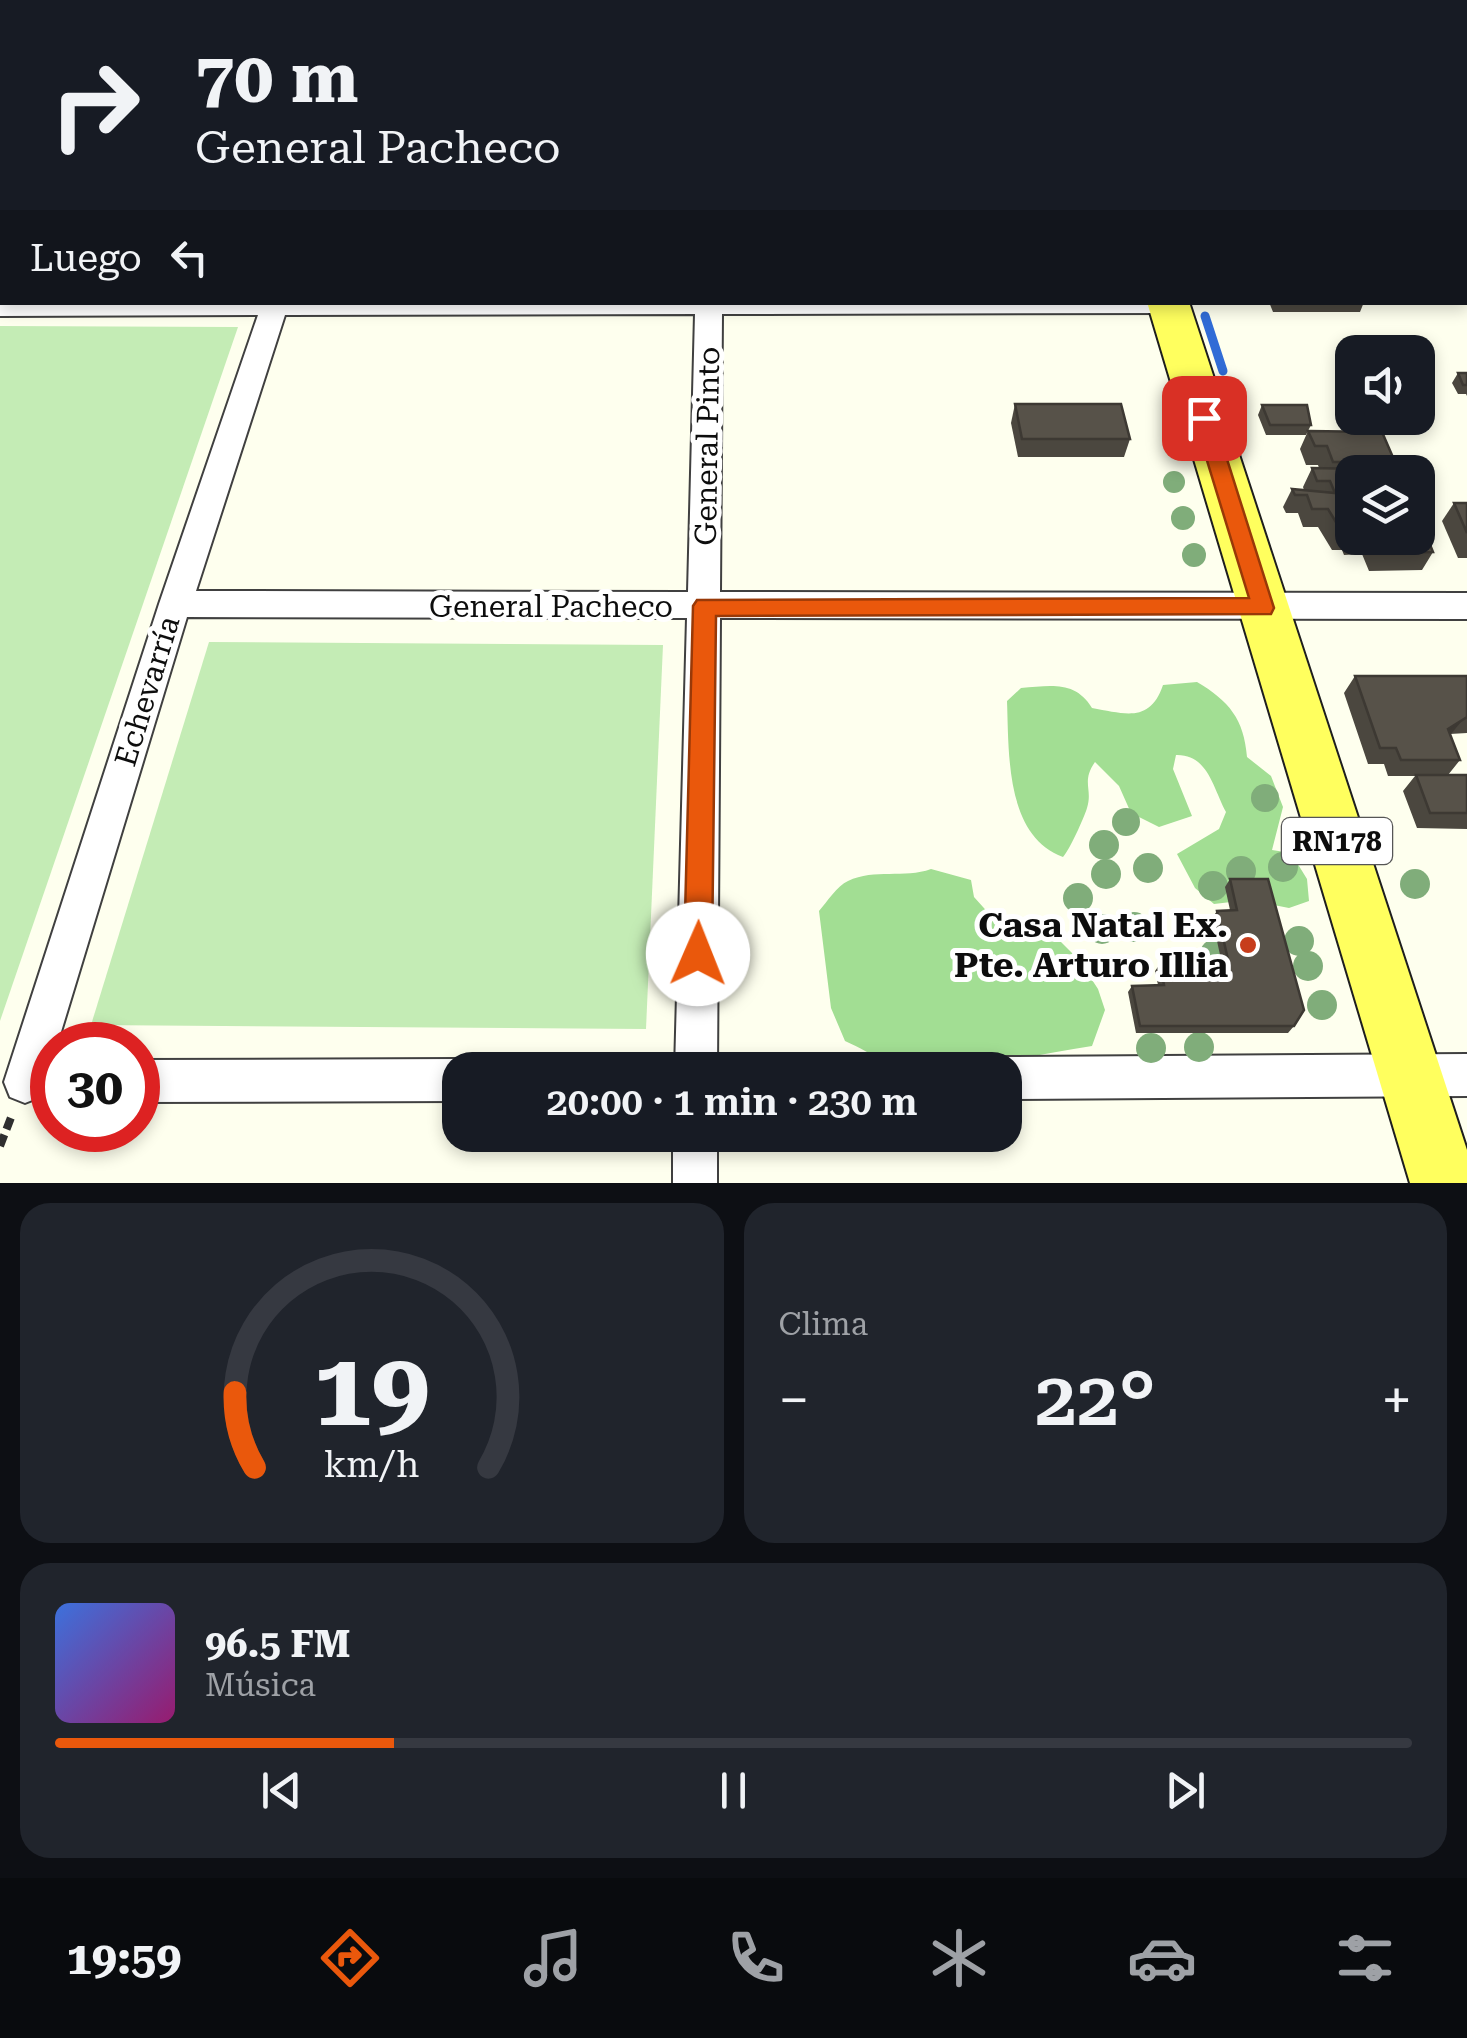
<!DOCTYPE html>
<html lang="es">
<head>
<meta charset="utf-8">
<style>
	:root { --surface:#171b24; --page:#20242c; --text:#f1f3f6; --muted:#9ea1a6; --line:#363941; --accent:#ea580c }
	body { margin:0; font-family:"Roboto Serif",serif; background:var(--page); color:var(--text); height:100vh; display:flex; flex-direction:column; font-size:38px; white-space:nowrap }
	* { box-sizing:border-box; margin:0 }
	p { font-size:32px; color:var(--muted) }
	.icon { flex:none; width:55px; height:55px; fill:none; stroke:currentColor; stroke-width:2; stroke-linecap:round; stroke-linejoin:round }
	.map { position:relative; height:1183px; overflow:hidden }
	.drawer { display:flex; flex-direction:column; gap:20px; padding:20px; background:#0d0f14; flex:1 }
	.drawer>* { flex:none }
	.top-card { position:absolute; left:0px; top:0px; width:1468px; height:305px; box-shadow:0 5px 15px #0003; background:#171b24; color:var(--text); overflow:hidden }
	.controls { position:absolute; left:1335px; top:335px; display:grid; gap:20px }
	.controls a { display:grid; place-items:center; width:100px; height:100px; border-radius:20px; background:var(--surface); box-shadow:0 5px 15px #0003; font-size:50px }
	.speed { position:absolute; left:30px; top:1022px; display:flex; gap:20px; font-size:50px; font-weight:700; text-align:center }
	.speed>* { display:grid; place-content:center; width:130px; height:130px; border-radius:50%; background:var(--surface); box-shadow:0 5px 15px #0003; line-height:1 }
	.speed .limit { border:15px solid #d22; background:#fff; color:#111 }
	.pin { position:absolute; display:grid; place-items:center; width:85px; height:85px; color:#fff; margin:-42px; border-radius:20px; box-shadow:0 5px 15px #0006 }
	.me { position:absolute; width:110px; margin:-55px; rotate:1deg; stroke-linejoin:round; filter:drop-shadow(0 0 8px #0008) }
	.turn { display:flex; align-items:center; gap:35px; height:210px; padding:0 30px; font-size:45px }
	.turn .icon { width:130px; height:130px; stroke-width:2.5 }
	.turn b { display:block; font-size:70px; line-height:85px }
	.then { display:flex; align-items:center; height:95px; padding:0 30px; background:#0003; gap:20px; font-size:38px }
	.big { font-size:75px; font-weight:600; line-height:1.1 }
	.drawer .card { flex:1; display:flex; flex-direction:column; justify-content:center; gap:15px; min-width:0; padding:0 35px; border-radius:30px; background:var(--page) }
	.drawer .dial { align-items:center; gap:0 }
	.dial svg { height:260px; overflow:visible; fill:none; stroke:var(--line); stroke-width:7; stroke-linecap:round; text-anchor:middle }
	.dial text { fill:var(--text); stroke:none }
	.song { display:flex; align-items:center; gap:30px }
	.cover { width:120px; height:120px; border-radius:15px; background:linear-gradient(135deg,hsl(220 70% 55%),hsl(320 70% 35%)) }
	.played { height:10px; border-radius:5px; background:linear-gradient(90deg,var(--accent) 25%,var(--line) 25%) }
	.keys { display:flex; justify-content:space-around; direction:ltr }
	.heat { display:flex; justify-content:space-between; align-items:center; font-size:55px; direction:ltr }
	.drawer .tiles { flex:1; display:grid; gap:20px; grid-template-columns:1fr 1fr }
	.card:last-child { grid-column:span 2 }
	.trip { position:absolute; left:442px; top:1052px; width:580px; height:100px; border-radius:30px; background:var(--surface); box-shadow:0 5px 15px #0003; font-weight:600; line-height:100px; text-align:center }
	.dock { display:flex; height:160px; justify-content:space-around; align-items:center; background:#090b0e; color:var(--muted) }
	.dock .icon { width:70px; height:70px }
	.dock .current { color:var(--accent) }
	.dock b { font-size:45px; color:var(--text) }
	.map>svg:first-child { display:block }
</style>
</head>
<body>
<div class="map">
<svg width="1467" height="1183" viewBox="0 0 1467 1183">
	<rect width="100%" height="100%" fill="#feffee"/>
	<g fill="#c4ecb5">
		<polygon points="0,326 238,327 0,1021"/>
		<polygon points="209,642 663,645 646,1029 91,1025"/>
	</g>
	<g fill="#a2de93">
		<path d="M1197 682C1229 701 1244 719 1247 757L1271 776 1283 807 1272 850 1291 853 1307 879 1309 901 1289 908 1248 900 1214 904 1195 888 1177 854 1219 829 1226 812C1213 788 1208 754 1176 755L1173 769 1192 816 1159 827 1131 813 1119 786 1095 762C1081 782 1093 789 1087 808 1084 818 1069 851 1063 857 1005 836 1009 752 1007 701L1021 688C1050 686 1075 680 1092 708 1126 714 1150 723 1163 685Z"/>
		<path d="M931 869 971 880 974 897 992 917 1042 923 1079 960 1098 989 1105 1010 1092 1046C1028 1056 953 1075 888 1060 874 1057 859 1047 845 1041L831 1008 819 911C827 902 837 886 848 881 875 868 904 879 931 869Z"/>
	</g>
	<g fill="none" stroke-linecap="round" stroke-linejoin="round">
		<polyline stroke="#316cd6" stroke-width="9" points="1205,316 1223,371"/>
		<g stroke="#404040" stroke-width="4">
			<g id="street">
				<polygon points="701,0 723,0 723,2 702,2"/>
				<polygon points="1392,0 1414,0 1416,2 1394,2"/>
				<polygon points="2,32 2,48 0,49 0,33"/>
				<rect x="0" y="87" width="2" height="14"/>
				<polygon points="1465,88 1467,89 1467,105 1465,104"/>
				<path d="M0 298 2 302H1181L1178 310 1168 313 722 314 720 592 1467 593V619L720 618 717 1070H675L687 618 187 617 57 1045H52V1061L40 1097 25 1103 10 1097 4 1082 159 604 258 315 0 316ZM695 314 688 592 196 591 285 315Z"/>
				<polygon points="1467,1054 1467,1096 1005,1099 1005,1070 987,1070 990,1063 1005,1057"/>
				<polygon points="460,1059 477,1070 460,1070 460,1101 138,1102 138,1060"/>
				<rect x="673" y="1135" width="44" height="48"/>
			</g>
		</g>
		<g stroke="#1e1e1e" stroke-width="4">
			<g id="primary">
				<polygon points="1056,0 1088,0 1089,2 1057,2"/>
				<polygon points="1147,302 1189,302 1467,1150 1467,1183 1410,1183"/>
			</g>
		</g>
		<polyline stroke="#2f2f2f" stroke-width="8" stroke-dasharray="12 6" stroke-linecap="butt" points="0,1146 12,1115"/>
		<use href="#street" fill="#fff" fill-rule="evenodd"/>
		<use href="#primary" fill="#ffff5e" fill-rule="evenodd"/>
	</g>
	<g fill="#80ad7a">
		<circle cx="1174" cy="482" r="11"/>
		<circle cx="1183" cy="518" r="12"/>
		<circle cx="1194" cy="555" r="12"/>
		<circle cx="1265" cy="798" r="14"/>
		<circle cx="1126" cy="822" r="14"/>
		<circle cx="1104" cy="845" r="15"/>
		<circle cx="1283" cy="867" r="15"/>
		<circle cx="1148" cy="868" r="15"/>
		<circle cx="1241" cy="871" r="15"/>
		<circle cx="1106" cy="874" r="15"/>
		<circle cx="1415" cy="884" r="15"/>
		<circle cx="1213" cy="886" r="15"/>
		<circle cx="1078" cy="898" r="15"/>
		<circle cx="1134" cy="927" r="15"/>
		<circle cx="1102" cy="929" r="15"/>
		<circle cx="1299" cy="941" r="15"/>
		<circle cx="1215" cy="954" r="15"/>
		<circle cx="1308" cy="966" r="15"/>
		<circle cx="1322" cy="1005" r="15"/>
		<circle cx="1199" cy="1047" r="15"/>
		<circle cx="1151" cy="1048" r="15"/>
	</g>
	<g fill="#4b473f">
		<polygon points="1416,0 1467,0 1467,73 1465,72 1465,2 1417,2"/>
		<polygon points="1269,302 1364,302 1360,312 1273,312"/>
		<polygon points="1458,373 1467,373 1467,396 1466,394 1458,394 1452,383"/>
		<polygon points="1015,404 1130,439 1124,457 1018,457 1011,423"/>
		<polygon points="1262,405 1311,425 1306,435 1266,435 1258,415"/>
		<polygon points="1308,431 1398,469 1396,472 1352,472 1352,538 1418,538 1433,552 1422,570 1369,571 1362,554 1344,555 1342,550 1332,550 1318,527 1303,527 1298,513 1286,513 1283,507 1292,489 1304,490 1303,487 1312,468 1319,468 1318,465 1306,465 1300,449"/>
		<polygon points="1454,503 1467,503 1467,558 1458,558 1442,521"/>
		<polygon points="1355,676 1467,676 1467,733 1450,734 1460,760 1448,775 1467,775 1467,829 1417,828 1403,791 1415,776 1388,776 1384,764 1368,764 1344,693"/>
		<polygon points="1230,879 1294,1026 1288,1033 1136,1033 1128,992 1132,986 1158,985 1155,971 1160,964 1222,964 1212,918 1217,911 1230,910 1225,887"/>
	</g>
	<polygon fill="#3d3933" points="1465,717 1451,734 1435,745 1448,729"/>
	<g fill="#575249" stroke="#3d3933" stroke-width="2.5">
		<polygon points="1444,0 1467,0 1467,15 1465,15 1465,2 1446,2"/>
		<polygon points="1465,24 1467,24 1467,48 1465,45"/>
		<polygon points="1458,373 1467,373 1467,385 1463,385"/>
		<polygon points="1015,404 1121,404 1130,439 1022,439"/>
		<polygon points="1262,405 1307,405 1311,425 1270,425"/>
		<polygon points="1308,431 1382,432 1398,469 1364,469 1361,462 1333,462 1327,446 1315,446"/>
		<polygon points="1312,468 1362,469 1363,472 1352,472 1352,500 1345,500 1349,509 1352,509 1352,533 1342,532 1328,509 1312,509 1307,495 1295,495 1292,489 1335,493 1330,481 1317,481"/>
		<polygon points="1454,503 1467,503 1467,533"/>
		<polygon points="1418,515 1433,552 1379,553 1373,538 1418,538"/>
		<polygon points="1355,676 1467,676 1467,717 1448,729 1460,760 1401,760 1396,748 1380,748"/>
		<polygon points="1416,775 1467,775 1467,813 1430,813"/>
		<polygon points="1230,879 1268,879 1304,1010 1294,1026 1140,1026 1132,986 1164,985 1160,964 1229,964 1217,911 1237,910"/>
	</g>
	<polygon fill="#ea580c" stroke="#983908" stroke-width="2.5" points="1204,411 1214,418 1274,608 1271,614 716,616 712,954 708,963 698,967 688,963 684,954 693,606 697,600 1249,598 1194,418"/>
	<circle fill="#c73d1c" stroke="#fff" stroke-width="4" cx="1248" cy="945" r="10"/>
	<g text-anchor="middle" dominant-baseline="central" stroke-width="10" stroke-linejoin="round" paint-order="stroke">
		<rect fill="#fff" stroke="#565656" stroke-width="2.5" x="1282" y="818" width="110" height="46" rx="8"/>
		<g font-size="28" font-weight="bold" fill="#0d0d0d">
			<text x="1337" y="841">RN178</text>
		</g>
		<g font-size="30" fill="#0d0d0d" stroke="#fff">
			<text transform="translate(707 446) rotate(-89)">General Pinto</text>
			<text x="551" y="606">General Pacheco</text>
			<text transform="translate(147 691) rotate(-73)">Echevarría</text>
		</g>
		<g font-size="35" font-weight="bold" fill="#0d0d0d" stroke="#fff" text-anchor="end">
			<text x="1228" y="925">Casa Natal Ex.<tspan x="1228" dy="40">Pte. Arturo Illia</tspan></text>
		</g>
	</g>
</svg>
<div class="controls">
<a><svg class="icon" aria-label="sound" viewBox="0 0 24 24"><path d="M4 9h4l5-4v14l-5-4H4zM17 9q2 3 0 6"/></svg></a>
<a><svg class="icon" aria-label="layers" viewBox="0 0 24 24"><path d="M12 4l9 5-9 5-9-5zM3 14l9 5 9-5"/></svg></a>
</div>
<div class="speed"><div class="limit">30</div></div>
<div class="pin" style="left:1204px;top:418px;background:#d93025"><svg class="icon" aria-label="arrive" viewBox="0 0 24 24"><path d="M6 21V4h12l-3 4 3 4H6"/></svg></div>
<svg class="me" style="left:698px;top:954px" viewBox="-20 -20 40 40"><circle r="19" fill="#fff"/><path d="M0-13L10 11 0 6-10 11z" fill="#ea580c"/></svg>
<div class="trip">20:00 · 1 min · 230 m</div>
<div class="top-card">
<div class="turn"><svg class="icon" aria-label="right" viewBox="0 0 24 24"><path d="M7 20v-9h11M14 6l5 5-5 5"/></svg><div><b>70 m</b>General Pacheco</div></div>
<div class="then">Luego<svg class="icon" aria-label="left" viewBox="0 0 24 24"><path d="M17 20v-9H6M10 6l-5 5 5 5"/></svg></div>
</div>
</div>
<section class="drawer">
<div class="tiles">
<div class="card dial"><svg viewBox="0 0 100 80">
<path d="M14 69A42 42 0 1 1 86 69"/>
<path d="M14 69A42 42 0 0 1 8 46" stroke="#ea580c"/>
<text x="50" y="56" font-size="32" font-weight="700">19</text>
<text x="50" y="72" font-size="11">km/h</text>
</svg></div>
<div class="card"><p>Clima</p>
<div class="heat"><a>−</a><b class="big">22°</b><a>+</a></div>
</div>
<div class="card">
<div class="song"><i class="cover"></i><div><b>96.5 FM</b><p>Música</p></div></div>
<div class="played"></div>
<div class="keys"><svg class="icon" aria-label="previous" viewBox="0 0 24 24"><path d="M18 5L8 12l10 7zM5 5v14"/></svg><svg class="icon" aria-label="pause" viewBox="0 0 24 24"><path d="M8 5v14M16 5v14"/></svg><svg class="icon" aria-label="next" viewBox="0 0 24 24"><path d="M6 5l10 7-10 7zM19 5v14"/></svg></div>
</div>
</div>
</section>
<nav class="dock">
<b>19:59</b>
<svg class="icon current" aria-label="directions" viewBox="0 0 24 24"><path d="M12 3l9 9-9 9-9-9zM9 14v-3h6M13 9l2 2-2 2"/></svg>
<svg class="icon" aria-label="music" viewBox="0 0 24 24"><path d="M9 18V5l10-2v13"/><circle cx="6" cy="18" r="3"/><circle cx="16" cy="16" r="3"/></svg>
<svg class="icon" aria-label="phone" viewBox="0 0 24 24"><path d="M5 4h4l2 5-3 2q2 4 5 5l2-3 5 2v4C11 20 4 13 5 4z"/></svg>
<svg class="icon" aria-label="climate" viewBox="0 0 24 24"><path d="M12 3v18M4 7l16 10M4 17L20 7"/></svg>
<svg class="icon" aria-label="car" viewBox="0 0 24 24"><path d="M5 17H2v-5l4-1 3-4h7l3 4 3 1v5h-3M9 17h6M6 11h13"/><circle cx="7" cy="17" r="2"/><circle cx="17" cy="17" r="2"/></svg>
<svg class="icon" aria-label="filters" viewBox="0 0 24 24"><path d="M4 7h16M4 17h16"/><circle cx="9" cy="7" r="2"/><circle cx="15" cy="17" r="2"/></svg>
</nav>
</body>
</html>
